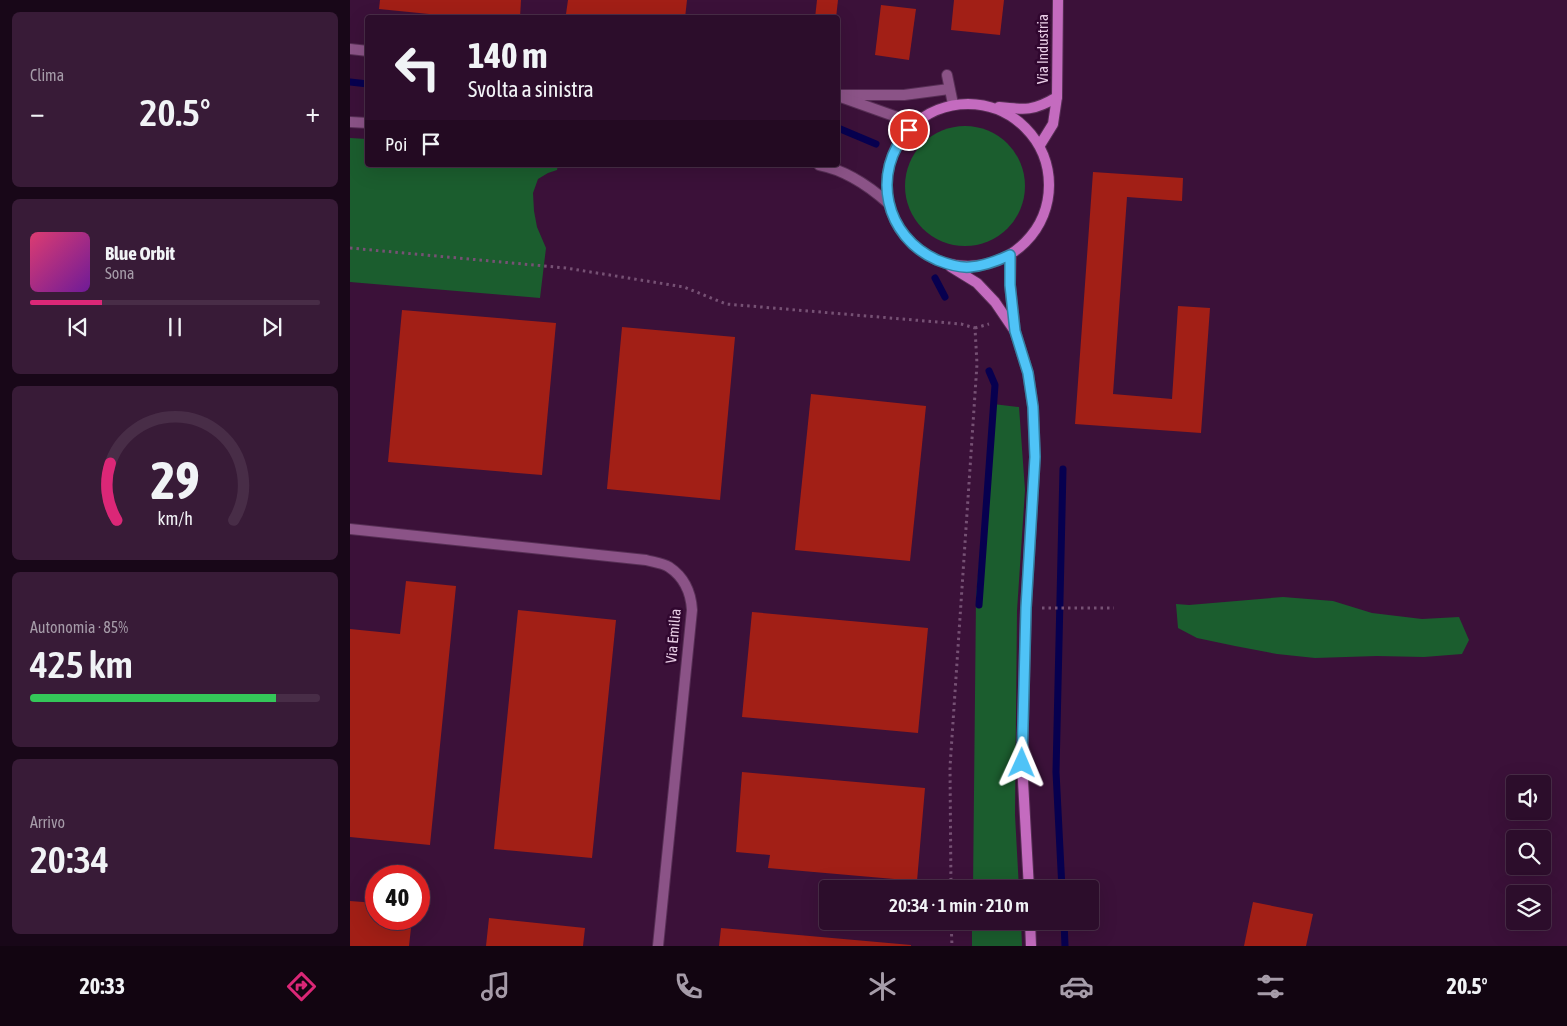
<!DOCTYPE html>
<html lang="it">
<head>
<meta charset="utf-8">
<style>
	:root { --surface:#2c0d2b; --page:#381b37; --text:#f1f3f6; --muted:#a69ca9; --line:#482d47; --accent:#db2777 }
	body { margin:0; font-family:"Asap Condensed",sans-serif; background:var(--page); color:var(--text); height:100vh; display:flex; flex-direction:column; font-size:19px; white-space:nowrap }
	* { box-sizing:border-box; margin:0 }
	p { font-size:16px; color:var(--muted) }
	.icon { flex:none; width:28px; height:28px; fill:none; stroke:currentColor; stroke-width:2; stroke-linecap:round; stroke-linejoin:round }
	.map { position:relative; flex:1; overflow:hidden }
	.sheet { display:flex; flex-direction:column; gap:12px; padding:12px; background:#180718; width:350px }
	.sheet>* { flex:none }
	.top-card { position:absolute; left:15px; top:15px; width:475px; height:152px; border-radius:5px; box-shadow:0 5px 20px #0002,0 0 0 1px var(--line); background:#2c0d2b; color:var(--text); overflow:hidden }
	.controls { position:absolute; left:1156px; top:775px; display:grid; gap:10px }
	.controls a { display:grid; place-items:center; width:45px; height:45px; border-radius:5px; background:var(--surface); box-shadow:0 5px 20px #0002,0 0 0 1px var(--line); font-size:25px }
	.speed { position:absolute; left:15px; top:865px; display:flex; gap:10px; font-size:25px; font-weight:700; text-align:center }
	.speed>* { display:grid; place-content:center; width:65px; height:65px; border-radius:50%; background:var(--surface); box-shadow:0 5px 20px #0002,0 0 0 1px var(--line); line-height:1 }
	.speed .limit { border:8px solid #d22; background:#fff; color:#111 }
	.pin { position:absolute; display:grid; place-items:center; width:42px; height:42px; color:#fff; margin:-21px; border:2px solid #fff; border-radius:50%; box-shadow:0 1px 5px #0007 }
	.me { position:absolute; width:55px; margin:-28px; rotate:1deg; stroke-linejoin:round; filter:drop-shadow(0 0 4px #0008) }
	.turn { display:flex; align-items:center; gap:18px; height:105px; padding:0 20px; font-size:22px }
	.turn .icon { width:65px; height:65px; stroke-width:2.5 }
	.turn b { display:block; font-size:35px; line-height:42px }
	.then { display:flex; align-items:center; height:48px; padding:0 20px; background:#0003; gap:10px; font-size:19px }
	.big { font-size:38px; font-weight:600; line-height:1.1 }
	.sheet .card { flex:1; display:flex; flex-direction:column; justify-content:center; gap:8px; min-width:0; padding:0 18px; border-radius:8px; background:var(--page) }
	.sheet .dial { align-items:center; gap:0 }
	.dial svg { height:130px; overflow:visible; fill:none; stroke:var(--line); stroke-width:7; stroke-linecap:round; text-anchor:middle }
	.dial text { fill:var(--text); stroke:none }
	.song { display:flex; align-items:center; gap:15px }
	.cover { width:60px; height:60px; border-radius:8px; background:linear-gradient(135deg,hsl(340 70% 55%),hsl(280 70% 35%)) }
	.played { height:5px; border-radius:2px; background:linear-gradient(90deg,var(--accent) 25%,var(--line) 25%) }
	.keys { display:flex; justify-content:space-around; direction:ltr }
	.heat { display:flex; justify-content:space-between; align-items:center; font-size:28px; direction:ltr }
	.charge { height:8px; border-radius:4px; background:linear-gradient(90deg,#34c759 85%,var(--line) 0) }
	.trip { position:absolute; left:469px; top:880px; width:280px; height:50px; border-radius:5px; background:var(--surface); box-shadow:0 5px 20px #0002,0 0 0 1px var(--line); font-weight:600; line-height:50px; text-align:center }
	.dock { display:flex; height:80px; justify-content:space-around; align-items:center; background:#120511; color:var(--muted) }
	.dock .icon { width:35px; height:35px }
	.dock .selected { color:var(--accent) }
	.dock b { font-size:22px; color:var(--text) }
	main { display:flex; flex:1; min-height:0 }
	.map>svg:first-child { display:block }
</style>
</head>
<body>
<main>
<section class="sheet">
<div class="card"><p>Clima</p>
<div class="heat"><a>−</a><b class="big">20.5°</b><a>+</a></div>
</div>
<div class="card">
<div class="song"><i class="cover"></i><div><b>Blue Orbit</b><p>Sona</p></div></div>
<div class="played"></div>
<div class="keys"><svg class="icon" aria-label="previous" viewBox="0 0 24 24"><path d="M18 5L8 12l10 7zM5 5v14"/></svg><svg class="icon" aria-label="pause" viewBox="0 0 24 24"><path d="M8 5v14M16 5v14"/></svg><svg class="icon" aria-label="next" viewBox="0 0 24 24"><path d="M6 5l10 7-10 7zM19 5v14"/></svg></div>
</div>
<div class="card dial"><svg viewBox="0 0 100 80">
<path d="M14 69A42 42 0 1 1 86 69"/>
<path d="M14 69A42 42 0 0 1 10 34" stroke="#db2777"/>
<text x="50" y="56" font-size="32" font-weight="700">29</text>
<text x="50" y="72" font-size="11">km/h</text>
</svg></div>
<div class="card"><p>Autonomia · 85%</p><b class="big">425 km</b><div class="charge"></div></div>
<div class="card"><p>Arrivo</p><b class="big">20:34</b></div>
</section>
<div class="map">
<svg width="1217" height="946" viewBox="0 0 1217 946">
	<rect width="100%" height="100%" fill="#3b1139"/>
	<g fill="#1b5d2e">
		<circle cx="615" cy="186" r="60"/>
		<polygon points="0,138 17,139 18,165 208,165 207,170 198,173 188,179 183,193 184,211 187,227 196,248 190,298 0,282"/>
		<polygon points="643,404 669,407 675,490 667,611 665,815 669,889 623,889 626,598"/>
		<polygon points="933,597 983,601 1022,613 1072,619 1109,617 1119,640 1112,654 1074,657 1027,656 965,658 927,654 885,646 847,638 828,628 826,604 839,605"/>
		<polygon points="622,921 671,921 672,946 622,946"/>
	</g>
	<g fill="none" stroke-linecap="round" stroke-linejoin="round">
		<g stroke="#07004f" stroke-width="7">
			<polyline points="0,82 18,84"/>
			<polyline points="488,128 526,144"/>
			<polyline points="585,278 595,297"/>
			<polyline points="629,605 645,385 639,371"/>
			<polyline points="712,889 706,772 713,469"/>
			<polyline points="714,921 715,946"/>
		</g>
	</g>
	<g fill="#a21f16">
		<polygon points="30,0 171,0 170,18 119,18 29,9"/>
		<polygon points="218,0 337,0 335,18 246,18 216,14"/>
		<polygon points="467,0 488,0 486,18 465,18"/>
		<polygon points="604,0 654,0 650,35 601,30"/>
		<polygon points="531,5 566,9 559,60 525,55"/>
		<polygon points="743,172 833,178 832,201 777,197 763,394 822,399 828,306 860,308 851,433 725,424"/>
		<polygon points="52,310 206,323 192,475 38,462"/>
		<polygon points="272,327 385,337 370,500 257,489"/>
		<polygon points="461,394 576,406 560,561 445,550"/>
		<polygon points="56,581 106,586 80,845 0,837 0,629 50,634"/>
		<polygon points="168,610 266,620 242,858 144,849"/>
		<polygon points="402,612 578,628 568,733 392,717"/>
		<polygon points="392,772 575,788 567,881 418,868 420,855 386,852"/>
		<polygon points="0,901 26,903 26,919 62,919 59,946 0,946"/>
		<polygon points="903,902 963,914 956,946 894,946"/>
		<polygon points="139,918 235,928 233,946 136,946"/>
		<polygon points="371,928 561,945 561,946 369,946"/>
	</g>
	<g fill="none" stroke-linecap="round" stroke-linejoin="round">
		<g stroke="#572f55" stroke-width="12">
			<g id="lane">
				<polyline points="597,75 603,104"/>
				<polyline points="488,95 554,95 599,89"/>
			</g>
		</g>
		<g stroke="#572f55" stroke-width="12">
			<g id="street">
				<polyline points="0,49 18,51"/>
				<polyline points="488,96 547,117 566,121"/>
				<polyline points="0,122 18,123"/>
				<path d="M469 165C495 170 519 186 538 203"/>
				<path d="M0 529 296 560C303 562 313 563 319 567 334 577 341 593 342 610L308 946"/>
			</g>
		</g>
		<g stroke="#572f55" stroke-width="12">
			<g id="secondary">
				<circle cx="618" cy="185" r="81"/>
				<path d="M649 107C675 110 684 111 707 97"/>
				<polyline points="690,145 703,124 707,97 708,0"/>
				<polyline points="661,255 660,285 665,331 678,373 683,407 685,457 676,608 672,763 679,889"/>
				<polyline points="601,267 627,283 645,302 664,330"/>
				<polyline points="680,921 681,946"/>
			</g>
		</g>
		<g stroke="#765174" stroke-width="3" stroke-dasharray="2.5 4" stroke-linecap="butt">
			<polyline points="0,248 216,268 334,287 376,304 611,324 625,328 627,364 600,767 601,889"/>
			<polyline points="625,328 639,324"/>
			<polyline points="692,608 764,608"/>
			<polyline points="601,921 602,946"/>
		</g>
		<use href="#lane" stroke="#8b5387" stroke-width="10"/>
		<use href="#street" stroke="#8b5387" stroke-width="10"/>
		<use href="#secondary" stroke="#c46bbf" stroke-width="10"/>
	</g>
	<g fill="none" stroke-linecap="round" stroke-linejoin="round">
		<g stroke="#337fa1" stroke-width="12">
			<path id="route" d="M559 130C520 172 535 237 587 260 597 264 609 268 620 267 635 266 647 261 660 255V285L665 331 678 373 683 407 685 457 676 608 672 763"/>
		</g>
		<use href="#route" stroke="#4fc3f7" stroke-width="9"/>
	</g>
	<g text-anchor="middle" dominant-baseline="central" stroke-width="5" stroke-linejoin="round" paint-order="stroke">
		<g font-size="15" fill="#e9cee6" stroke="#30072f">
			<text transform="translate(692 49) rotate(-90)">Via Industria</text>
			<text transform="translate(323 636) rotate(-85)">Via Emilia</text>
		</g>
	</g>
</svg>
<div class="controls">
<a><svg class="icon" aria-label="sound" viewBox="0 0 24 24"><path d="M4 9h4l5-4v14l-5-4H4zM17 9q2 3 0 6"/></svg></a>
<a><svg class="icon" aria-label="search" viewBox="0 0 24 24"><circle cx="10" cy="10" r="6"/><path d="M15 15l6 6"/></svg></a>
<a><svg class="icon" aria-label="layers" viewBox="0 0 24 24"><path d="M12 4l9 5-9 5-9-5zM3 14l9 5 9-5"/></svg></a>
</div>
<div class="speed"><div class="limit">40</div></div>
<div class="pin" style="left:559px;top:130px;background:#d93025"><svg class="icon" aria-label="arrive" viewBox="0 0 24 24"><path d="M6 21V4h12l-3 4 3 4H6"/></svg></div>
<svg class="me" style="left:672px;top:763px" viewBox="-20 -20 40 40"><path d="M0-17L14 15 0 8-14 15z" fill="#4fc3f7" stroke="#fff" stroke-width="4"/></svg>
<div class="trip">20:34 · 1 min · 210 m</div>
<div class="top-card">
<div class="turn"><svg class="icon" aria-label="left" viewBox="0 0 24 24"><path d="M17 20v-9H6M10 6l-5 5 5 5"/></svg><div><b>140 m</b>Svolta a sinistra</div></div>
<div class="then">Poi<svg class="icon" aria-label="arrive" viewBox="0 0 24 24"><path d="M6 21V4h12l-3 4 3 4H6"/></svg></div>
</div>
</div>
</main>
<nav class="dock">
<b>20:33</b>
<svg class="icon selected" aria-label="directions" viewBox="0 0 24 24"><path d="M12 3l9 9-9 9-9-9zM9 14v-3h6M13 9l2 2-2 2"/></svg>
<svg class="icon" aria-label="music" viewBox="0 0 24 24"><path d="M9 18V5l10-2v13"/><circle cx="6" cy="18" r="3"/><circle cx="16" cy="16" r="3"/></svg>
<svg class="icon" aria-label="phone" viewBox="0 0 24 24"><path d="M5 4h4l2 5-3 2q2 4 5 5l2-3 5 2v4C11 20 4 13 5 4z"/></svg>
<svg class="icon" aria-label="climate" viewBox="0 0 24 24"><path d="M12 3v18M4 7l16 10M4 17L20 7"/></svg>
<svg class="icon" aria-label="car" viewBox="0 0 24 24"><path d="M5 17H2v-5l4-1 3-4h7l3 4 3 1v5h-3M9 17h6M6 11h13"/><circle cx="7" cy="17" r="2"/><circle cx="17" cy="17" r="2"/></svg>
<svg class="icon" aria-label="filters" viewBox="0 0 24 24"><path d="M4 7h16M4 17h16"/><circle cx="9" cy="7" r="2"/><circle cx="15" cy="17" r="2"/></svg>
<b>20.5°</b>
</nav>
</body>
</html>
